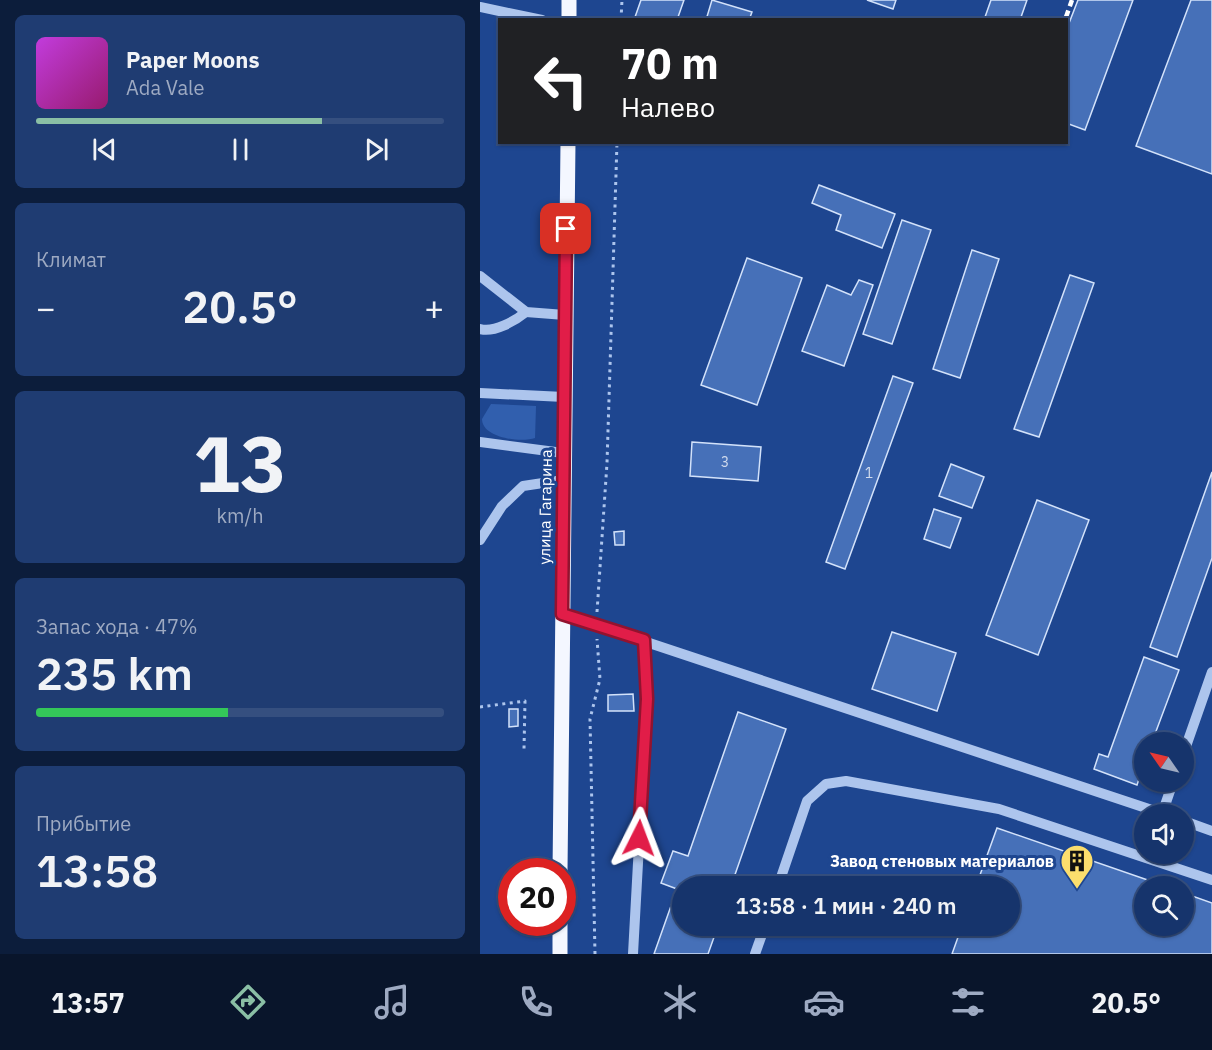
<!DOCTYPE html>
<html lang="ru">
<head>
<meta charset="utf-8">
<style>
	:root { --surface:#16346c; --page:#1f3c72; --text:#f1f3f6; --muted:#9eaac2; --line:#354f7f; --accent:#8abfa5 }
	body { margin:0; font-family:"IBM Plex Sans",sans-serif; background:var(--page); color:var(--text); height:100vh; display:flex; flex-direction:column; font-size:22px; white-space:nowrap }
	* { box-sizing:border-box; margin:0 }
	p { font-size:20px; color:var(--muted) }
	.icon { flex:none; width:33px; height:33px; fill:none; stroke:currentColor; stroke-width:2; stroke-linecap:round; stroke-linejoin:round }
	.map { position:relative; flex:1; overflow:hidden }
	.side { display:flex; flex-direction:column; gap:15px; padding:15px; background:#0c1d3b; width:480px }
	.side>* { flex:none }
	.hud { position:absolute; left:18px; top:18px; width:570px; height:126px; border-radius:0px; box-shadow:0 2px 4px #0004,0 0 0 2px var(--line); background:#202124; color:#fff; overflow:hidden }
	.needle { width:39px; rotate:304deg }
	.tools { position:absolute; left:654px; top:732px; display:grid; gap:12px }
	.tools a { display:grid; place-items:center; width:60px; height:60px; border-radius:50%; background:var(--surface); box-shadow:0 2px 4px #0004,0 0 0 2px var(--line); font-size:30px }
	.speed { position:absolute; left:18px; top:858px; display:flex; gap:12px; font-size:30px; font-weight:700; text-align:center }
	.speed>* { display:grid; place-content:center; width:78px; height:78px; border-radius:50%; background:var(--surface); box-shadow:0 2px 4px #0004,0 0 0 2px var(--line); line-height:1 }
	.speed .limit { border:9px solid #d22; background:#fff; color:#111 }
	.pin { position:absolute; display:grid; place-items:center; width:51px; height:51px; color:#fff; margin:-26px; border-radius:12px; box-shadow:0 3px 9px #0006 }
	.me { position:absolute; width:66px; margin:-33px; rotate:3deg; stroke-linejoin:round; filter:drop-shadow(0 0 4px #0008) }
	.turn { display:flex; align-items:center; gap:21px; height:126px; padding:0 24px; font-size:27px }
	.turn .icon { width:78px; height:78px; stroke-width:2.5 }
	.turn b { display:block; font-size:42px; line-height:51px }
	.big { font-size:45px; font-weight:600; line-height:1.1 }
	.side .tile { flex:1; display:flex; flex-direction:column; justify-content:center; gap:9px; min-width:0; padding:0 21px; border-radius:9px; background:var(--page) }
	.side .dial { align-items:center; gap:0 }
	.dial b { font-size:78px; line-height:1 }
	.song { display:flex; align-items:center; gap:18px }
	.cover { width:72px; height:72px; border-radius:9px; background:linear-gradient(135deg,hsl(290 70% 55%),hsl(320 70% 35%)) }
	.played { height:6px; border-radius:3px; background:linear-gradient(90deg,var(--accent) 70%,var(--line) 70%) }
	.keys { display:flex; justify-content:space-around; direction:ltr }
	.heat { display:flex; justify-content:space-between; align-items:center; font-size:33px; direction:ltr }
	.charge { height:9px; border-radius:4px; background:linear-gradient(90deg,#34c759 47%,var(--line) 0) }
	.trip { position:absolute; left:192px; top:876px; width:348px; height:60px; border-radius:30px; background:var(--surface); box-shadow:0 2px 4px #0004,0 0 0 2px var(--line); font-weight:600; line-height:60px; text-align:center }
	.tabs { display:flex; height:96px; justify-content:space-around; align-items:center; background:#09152b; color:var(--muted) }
	.tabs .icon { width:42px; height:42px }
	.tabs .current { color:var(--accent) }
	.tabs b { font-size:27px; color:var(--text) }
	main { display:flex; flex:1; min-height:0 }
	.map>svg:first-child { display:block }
</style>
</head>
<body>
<main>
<section class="side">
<div class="tile">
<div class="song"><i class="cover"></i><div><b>Paper Moons</b><p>Ada Vale</p></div></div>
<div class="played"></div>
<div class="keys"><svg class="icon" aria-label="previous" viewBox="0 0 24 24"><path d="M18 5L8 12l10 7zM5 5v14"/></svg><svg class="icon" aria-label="pause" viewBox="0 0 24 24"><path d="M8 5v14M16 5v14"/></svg><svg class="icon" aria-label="next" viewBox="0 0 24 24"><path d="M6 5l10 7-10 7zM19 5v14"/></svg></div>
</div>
<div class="tile"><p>Климат</p>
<div class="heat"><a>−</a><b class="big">20.5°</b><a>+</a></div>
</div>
<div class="tile dial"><b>13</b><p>km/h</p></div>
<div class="tile"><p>Запас хода · 47%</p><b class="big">235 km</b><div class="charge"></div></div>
<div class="tile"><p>Прибытие</p><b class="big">13:58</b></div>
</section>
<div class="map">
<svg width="732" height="954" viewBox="0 0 732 954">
	<rect width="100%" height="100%" fill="#1e4690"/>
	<path fill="#315fae" d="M11 404 56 406 55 438C41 443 2 438 2 419Z"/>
	<g fill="#4670b8" stroke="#d3e2fa" stroke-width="1.5">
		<polygon points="161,0 204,0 197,20 154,20"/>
		<polygon points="232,0 272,12 269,20 226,20"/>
		<polygon points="387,0 416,0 413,9"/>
		<polygon points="511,0 547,0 540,20 504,20"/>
		<polygon points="598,0 653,0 605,130 586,123 586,31"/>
		<polygon points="711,0 732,0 732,174 656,146"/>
		<polygon points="339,185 415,214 402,248 356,230 361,215 332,203"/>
		<polygon points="422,220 451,230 412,344 383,334"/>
		<polygon points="492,250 519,259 480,378 453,369"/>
		<polygon points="267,258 322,278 277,405 221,385"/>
		<polygon points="590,275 614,283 559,437 534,429"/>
		<polygon points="379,280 393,285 364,366 322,351 347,285 371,295"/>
		<polygon points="413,376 433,383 365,569 346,562"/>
		<polygon points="212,442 281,447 278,481 210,476"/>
		<polygon points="471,464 504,477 492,508 459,496"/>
		<polygon points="732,472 732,558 697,657 670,647"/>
		<polygon points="557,500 609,520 558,655 506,635"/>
		<polygon points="454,509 481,518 470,548 444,539"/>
		<polygon points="144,531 144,545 135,545 134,532"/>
		<polygon points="412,632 476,653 457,711 392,689"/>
		<polygon points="664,657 699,670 672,742 664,742 664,764 657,785 614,769 619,754 628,757"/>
		<polygon points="153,694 154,711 128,711 128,695"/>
		<polygon points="29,709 38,709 38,726 29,727"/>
		<polygon points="258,712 306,729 251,886 202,886 202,926 238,926 228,954 174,954 197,889 181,883 193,851 208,856"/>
		<polygon points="517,828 685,886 664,886 664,926 704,926 704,893 732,903 732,954 472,954 482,926 530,926 530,886 496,886"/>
	</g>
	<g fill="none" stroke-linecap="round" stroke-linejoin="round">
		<g stroke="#adc5ed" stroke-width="3" stroke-dasharray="3 4.5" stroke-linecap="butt">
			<polyline points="141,20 142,0"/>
			<polyline points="117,612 127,463 137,142"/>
			<polyline points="0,707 45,701 44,749"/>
			<polyline points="115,954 110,719 120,679 117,639"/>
		</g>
		<g stroke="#adc5ed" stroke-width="10">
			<polyline points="0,7 62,20"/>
			<polyline points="0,276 46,312 85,315"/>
			<path d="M0 329C14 333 35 321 46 312"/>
			<polyline points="0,393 84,397"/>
			<polyline points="0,442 83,453"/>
			<polyline points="0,540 22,506 43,486 83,480"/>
			<polyline points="82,614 684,814"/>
			<polyline points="704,752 732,672"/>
			<polyline points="682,814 693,782"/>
			<polyline points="704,821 732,831"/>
			<polyline points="298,886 327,801 346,784 366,781 519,809 732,880"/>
			<polyline points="153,954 167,699 164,640"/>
			<polyline points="275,954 285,926"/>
		</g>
		<g stroke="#f4f7ff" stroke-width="15">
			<polyline points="89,20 89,0"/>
			<polyline points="80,872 88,142"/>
			<polyline points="80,954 80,922"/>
		</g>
		<polyline stroke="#fff" stroke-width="4.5" stroke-dasharray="10 4.5" stroke-linecap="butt" points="585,20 592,0"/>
	</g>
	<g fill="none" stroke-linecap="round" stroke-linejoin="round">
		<g stroke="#92132f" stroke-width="15">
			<polyline id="route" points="86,229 82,614 164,640 167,699 159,838"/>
		</g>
		<use href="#route" stroke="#e11d48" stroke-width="10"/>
	</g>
	<defs>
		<g id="building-pin" transform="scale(1.725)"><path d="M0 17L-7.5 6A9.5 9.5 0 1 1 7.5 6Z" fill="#fcde6d" stroke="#1e4690"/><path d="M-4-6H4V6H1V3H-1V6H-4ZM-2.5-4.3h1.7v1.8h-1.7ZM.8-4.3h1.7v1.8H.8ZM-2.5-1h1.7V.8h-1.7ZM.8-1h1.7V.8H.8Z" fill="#111"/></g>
	</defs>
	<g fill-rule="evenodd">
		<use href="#building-pin" x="597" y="861"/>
	</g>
	<g text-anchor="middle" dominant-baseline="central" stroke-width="6" stroke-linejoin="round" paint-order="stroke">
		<g font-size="14" fill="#d1dbed">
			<text x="245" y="462">3</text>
			<text x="389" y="473">1</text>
		</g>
		<g font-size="16" fill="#fff" stroke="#1e4690">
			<text transform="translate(65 507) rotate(-89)">улица Гагарина</text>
		</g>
		<g font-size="16" font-weight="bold" fill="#fff" stroke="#1e4690" text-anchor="end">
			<text x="574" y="861">Завод стеновых материалов</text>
		</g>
	</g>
</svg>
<div class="tools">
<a><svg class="needle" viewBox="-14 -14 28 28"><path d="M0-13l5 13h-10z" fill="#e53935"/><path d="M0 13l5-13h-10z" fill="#9eaac2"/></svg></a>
<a><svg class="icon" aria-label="sound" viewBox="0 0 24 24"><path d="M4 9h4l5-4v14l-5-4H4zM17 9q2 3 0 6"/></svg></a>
<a><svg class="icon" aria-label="search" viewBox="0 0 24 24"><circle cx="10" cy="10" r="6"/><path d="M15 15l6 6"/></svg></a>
</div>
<div class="speed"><div class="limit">20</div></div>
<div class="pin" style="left:86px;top:229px;background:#d93025"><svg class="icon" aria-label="arrive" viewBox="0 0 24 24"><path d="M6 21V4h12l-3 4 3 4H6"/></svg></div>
<svg class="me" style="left:159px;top:838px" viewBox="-20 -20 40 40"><path d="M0-17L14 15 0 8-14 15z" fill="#e11d48" stroke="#fff" stroke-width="4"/></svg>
<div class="trip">13:58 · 1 мин · 240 m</div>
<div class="hud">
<div class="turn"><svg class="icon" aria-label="left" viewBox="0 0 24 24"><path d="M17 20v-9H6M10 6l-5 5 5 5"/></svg><div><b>70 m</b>Налево</div></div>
</div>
</div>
</main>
<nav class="tabs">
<b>13:57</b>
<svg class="icon current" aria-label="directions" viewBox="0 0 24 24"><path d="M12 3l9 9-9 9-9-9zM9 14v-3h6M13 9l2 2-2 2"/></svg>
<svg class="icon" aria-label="music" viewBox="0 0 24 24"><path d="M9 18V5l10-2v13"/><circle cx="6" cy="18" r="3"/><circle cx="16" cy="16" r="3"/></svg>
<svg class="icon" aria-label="phone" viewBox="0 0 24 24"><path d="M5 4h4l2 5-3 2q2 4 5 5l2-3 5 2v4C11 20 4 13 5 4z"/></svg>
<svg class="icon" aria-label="climate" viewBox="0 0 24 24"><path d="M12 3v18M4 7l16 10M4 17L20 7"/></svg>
<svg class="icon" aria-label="car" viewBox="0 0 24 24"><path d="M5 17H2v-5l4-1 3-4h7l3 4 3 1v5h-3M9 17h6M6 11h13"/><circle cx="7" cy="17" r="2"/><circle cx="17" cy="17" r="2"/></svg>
<svg class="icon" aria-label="filters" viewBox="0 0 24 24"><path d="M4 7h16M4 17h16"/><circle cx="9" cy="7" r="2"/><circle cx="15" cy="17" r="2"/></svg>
<b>20.5°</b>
</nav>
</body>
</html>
